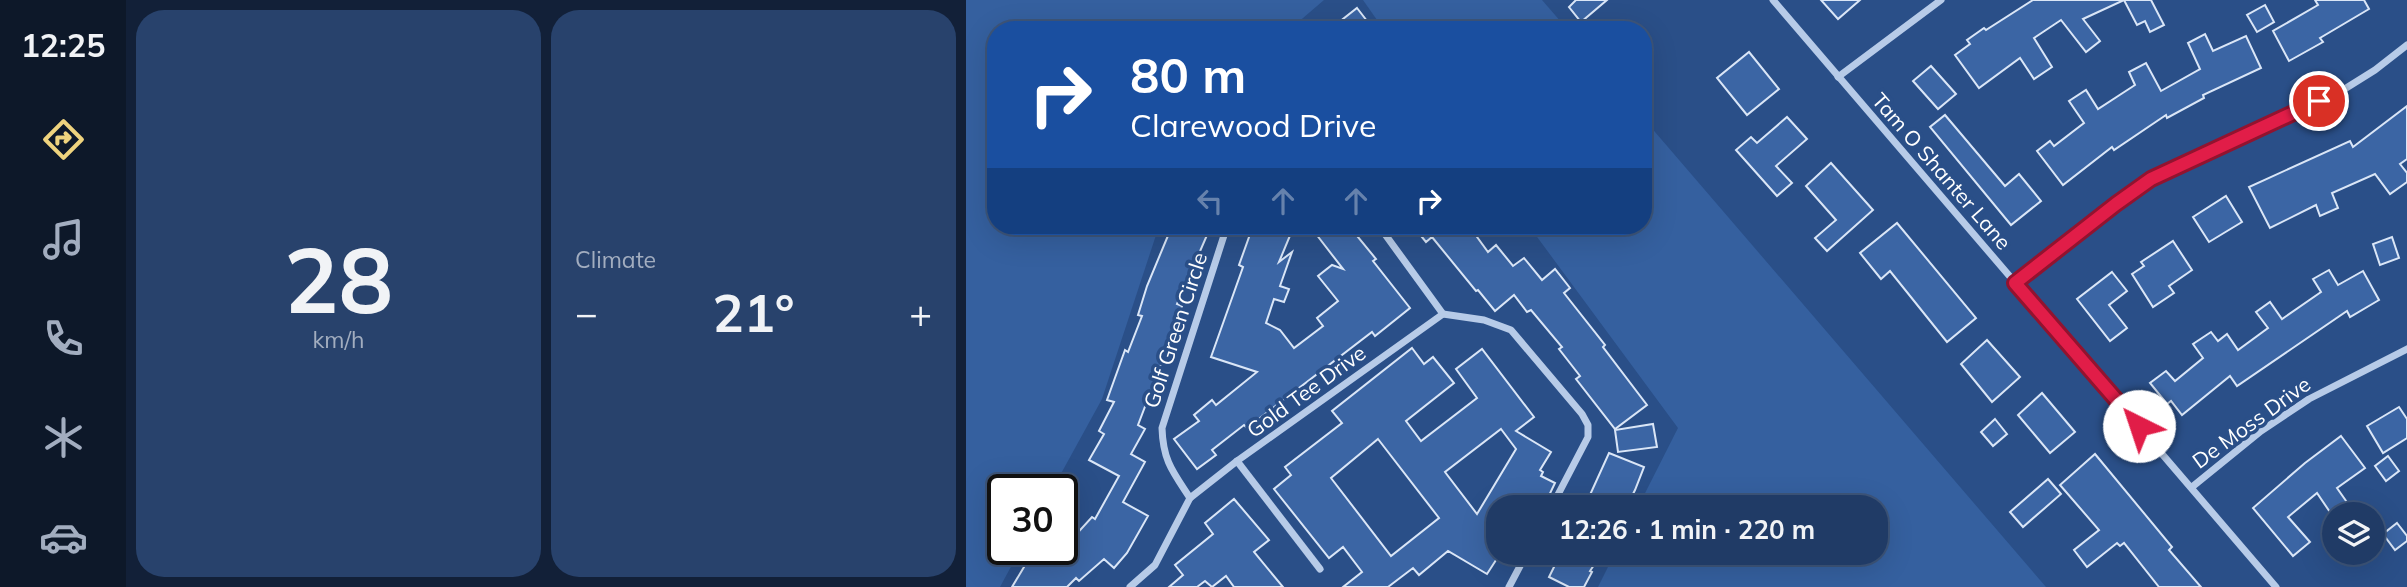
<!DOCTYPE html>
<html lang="en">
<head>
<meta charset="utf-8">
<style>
	:root { --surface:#203b66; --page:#28426c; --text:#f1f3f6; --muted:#a2adbf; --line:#3d557a; --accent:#eed37e }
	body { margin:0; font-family:Mulish,sans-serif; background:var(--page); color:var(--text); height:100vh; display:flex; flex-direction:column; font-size:26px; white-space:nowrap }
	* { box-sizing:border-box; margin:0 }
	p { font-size:23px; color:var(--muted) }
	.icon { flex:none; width:38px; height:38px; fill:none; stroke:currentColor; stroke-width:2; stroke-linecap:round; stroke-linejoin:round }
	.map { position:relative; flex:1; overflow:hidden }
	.sheet { display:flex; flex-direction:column; gap:10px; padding:10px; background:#122038; width:840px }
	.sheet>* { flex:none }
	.guide { position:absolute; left:21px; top:21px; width:665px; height:214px; border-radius:28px; box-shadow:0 7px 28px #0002,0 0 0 2px var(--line); background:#1a4fa0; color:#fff; overflow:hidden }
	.controls { position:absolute; left:1356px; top:502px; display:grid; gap:14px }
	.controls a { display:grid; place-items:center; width:63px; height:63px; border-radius:50%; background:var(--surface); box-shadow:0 7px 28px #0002,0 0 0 2px var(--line); font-size:35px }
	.speed { position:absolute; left:21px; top:474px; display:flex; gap:14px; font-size:35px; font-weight:700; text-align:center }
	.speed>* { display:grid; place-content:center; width:91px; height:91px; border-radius:50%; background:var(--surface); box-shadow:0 7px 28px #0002,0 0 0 2px var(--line); line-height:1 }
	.speed .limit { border:4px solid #111; border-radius:10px; background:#fff; color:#111 }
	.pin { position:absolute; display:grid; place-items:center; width:60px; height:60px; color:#fff; margin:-30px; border:4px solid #fff; border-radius:50%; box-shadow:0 2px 7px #0007 }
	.me { position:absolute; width:77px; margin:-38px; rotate:319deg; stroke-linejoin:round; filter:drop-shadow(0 0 5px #0008) }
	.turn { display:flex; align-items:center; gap:24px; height:147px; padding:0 28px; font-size:32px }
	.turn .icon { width:91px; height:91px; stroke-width:2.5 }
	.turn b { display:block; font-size:49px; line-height:60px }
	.lanes { display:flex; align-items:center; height:66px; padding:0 28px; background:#0003; justify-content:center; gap:35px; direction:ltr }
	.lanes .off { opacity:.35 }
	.big { font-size:52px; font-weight:700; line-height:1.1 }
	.sheet .card { flex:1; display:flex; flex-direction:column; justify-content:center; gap:10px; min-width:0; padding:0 24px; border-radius:28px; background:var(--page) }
	.sheet .dial { align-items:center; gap:0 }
	.dial b { font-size:91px; line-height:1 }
	.heat { display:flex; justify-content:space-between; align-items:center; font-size:38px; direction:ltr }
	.sheet .tiles { flex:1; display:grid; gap:10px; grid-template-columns:repeat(2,1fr) }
	.trip { position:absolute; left:520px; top:495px; width:402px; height:70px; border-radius:28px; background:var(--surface); box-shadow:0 7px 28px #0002,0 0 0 2px var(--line); font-weight:700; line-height:70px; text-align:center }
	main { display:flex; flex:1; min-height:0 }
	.dock { display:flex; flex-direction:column; width:126px; justify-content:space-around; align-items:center; background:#0d1829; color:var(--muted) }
	.dock .icon { width:49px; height:49px }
	.dock .current { color:var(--accent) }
	.dock b { font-size:32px; color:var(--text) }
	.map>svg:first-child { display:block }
</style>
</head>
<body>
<main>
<nav class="dock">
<b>12:25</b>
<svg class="icon current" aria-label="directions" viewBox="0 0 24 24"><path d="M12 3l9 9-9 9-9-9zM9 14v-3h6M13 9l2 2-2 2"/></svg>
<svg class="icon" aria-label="music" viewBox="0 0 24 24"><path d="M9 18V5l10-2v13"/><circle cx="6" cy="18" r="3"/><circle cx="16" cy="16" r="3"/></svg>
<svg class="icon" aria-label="phone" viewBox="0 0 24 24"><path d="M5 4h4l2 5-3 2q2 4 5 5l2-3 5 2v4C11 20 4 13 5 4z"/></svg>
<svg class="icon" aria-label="climate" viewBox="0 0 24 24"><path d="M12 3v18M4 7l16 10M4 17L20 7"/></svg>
<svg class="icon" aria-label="car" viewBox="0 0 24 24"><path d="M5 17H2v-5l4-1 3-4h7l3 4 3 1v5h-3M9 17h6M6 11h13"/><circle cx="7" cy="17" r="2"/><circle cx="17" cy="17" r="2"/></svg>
</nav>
<section class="sheet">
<div class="tiles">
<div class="card dial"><b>28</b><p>km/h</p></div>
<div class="card"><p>Climate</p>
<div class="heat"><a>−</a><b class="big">21°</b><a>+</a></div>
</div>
</div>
</section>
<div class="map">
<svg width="1441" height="587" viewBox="0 0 1441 587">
	<rect width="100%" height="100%" fill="#2a4f88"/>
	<g fill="#35609f">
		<polygon points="0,0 358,0 323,30 30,30 30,226 193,226 136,399 86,490 37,490 37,550 54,550 34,587 0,587"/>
		<polygon points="397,0 576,0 602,30 418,30"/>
		<polygon points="677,118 1080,587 632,587 649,553 910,553 910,508 672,507 712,428 563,226 677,226"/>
	</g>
	<g fill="#3b65a4" stroke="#dae6f7" stroke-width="2" fill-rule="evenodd">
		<polygon points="610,0 641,0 615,22 603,7"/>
		<polygon points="855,0 894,0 872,19"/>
		<polygon points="1067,0 1185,0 1198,25 1184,32 1179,21 1171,25 1158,0 1117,19 1134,41 1120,52 1095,20 1068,38 1086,67 1068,79 1054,58 1013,88 989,55 1004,44 1001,40 1018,28 1020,30"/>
		<polygon points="1349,0 1398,0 1403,9 1354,38 1357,42 1323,61 1307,31 1352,5"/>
		<polygon points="1299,5 1308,22 1291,32 1281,15"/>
		<polygon points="391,8 408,30 363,30"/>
		<polygon points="1239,34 1247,51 1280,36 1295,68 1237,95 1238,98 1201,118 1200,115 1148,150 1146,147 1097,185 1071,151 1084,141 1088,146 1118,123 1103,101 1120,90 1132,109 1169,85 1163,72 1180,63 1195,91 1234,69 1222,43"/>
		<polygon points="783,52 813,89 781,115 751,78"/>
		<polygon points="965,66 990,94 972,109 947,81"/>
		<polygon points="1441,106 1441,159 1434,164 1441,173 1441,182 1424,194 1409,174 1366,193 1372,208 1354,216 1350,205 1304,228 1283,187 1384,141 1387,147"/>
		<polygon points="979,115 1039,186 1053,174 1075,201 1045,225 964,127"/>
		<polygon points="821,117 841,139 810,166 826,183 811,196 770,150 785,137 791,143"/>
		<polygon points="865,163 907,210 861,251 849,238 870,220 840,186"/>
		<polygon points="1260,196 1276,222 1243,242 1227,217"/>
		<polygon points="931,223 1010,318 981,342 924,271 915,279 894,253"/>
		<polygon points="206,226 245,226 211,304 216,306 206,336 208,337 200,358 198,357 172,425 179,429 165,454 179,462 157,502 182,516 161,553 148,568 138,559 113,581 110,578 101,587 46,587 58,567 56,564 72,550 80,556 87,550 96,550 96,528 106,539 126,517 129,519 153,476 123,460 138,434 133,431 148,402 141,400 159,350 162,352 176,316 172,315 181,286"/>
		<polygon points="287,226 328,226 313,262 326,252 314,286 323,289 318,302 308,299 300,323 314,330 328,348 357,326 351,318 372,301 352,276 366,265 377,269 350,234 360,226 383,226 410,259 407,261 444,308 409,336 406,332 281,428 278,425 246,450 250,455 231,469 208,439 233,421 228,415 246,400 250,405 291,372 245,357 277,267 273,265"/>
		<polygon points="447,226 503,226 522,252 530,245 547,266 558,258 576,280 589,269 604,288 598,293 639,345 637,347 681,405 649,429 610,379 614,376 593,349 596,347 565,310 561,312 548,295 529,311 512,290 510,291 466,237 460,242"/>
		<polygon points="1426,237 1433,258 1414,265 1407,244"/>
		<polygon points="1207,241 1226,270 1203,286 1208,293 1187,307 1166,274 1178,266 1175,262"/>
		<polygon points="1363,270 1372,285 1397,271 1413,300 1384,317 1381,311 1271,386 1264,376 1216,415 1205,401 1201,404 1184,383 1200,371 1209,381 1237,358 1227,344 1245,332 1252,341 1261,334 1272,350 1302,328 1290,312 1304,302 1316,319 1355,292 1347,279"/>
		<polygon points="1146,272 1161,291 1143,305 1161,328 1144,341 1111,299"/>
		<polygon points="1021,340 1054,377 1026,402 995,364"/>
		<path d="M446 348 458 364 467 357 488 383 440 421 455 441 511 398 490 369 516 349 568 417 550 431 585 452 574 470 577 472 575 476 589 483 577 508H532V557L521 574 482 551 453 575 447 568 422 587H377L396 572 377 547 363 558 308 489 325 475 319 467 376 423 366 411ZM535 429 550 449 511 514 479 472ZM412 439 473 518 425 556 365 478Z"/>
		<polygon points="1076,393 1109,432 1084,453 1052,415"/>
		<polygon points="1433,407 1441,419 1441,438 1417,453 1401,426"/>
		<polygon points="1029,419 1041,434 1027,446 1015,432"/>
		<polygon points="687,424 691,447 652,452 649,430"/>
		<polygon points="1375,436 1399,468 1371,488 1385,508 1376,514 1368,514 1368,518 1351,493 1322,517 1344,542 1327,556 1287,508 1339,463"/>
		<polygon points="643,453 678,467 669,490 660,508 618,508"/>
		<polygon points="1129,454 1206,547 1203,550 1235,587 1193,587 1158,543 1154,546 1151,543 1121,567 1108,550 1133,530 1094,485"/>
		<polygon points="1422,456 1433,471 1420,481 1409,466"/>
		<polygon points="1082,479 1095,494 1057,527 1044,512"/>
		<polygon points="268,499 303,540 288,552 317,587 268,587 260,576 246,587 239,581 231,587 203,587 217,575 209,565 247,534 239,523"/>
		<polygon points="1431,523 1441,536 1441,541 1429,550 1417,534"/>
		<polygon points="605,553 636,553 624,571 626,572 618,587 603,587 583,577 594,555 601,559"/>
	</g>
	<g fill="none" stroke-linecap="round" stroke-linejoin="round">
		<g stroke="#b7cbe8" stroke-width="7">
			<polyline points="807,0 1310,587"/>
			<polyline points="872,77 975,0"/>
			<polyline points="413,226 477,314 518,320 545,330 616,414 622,425 622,437 585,508"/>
			<polyline points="1049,283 1150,204 1185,179 1377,90 1409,70 1441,45"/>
			<polyline points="271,461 354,569"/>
			<polyline points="1226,487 1295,431 1343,399 1441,349"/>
			<path d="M224 498C207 472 197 461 196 428L261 226"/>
			<polyline points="164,587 189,565 224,498 271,461 477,314"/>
			<polyline points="543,587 561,553"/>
		</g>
	</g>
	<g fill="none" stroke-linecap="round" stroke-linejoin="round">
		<g stroke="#92132f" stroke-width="18">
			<polyline id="route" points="1173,426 1049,283 1150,204 1185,179 1353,101"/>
		</g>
		<use href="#route" stroke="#e11d48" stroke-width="12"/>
	</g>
	<g text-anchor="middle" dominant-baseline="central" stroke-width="7" stroke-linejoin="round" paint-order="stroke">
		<g font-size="21" fill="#fff" stroke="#2a4f88">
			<text transform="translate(976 171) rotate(49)">Tam O Shanter Lane</text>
			<text transform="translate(209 330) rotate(-72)">Golf Green Circle</text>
			<text transform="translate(340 391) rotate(-36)">Gold Tee Drive</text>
			<text transform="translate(1285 422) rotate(-36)">De Moss Drive</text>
		</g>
	</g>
</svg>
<div class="controls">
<a><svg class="icon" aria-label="layers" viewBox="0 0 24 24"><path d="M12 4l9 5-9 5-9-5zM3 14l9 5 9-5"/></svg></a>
</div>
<div class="speed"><div class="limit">30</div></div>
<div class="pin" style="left:1353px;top:101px;background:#d93025"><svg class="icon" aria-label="arrive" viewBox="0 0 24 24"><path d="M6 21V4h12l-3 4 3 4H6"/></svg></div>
<svg class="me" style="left:1173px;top:426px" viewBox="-20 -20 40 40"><circle r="19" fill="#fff"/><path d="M0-13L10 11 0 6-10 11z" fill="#e11d48"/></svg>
<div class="trip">12:26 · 1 min · 220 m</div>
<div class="guide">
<div class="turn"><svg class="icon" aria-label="right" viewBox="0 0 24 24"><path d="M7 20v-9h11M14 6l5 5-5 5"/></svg><div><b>80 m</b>Clarewood Drive</div></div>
<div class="lanes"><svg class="icon off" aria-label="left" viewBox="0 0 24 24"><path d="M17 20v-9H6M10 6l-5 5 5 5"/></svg><svg class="icon off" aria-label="ahead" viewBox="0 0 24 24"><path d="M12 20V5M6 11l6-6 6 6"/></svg><svg class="icon off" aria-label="ahead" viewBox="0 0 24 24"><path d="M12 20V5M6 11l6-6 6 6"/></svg><svg class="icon" aria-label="right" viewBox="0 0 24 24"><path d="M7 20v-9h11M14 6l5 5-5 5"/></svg></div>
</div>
</div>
</main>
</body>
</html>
